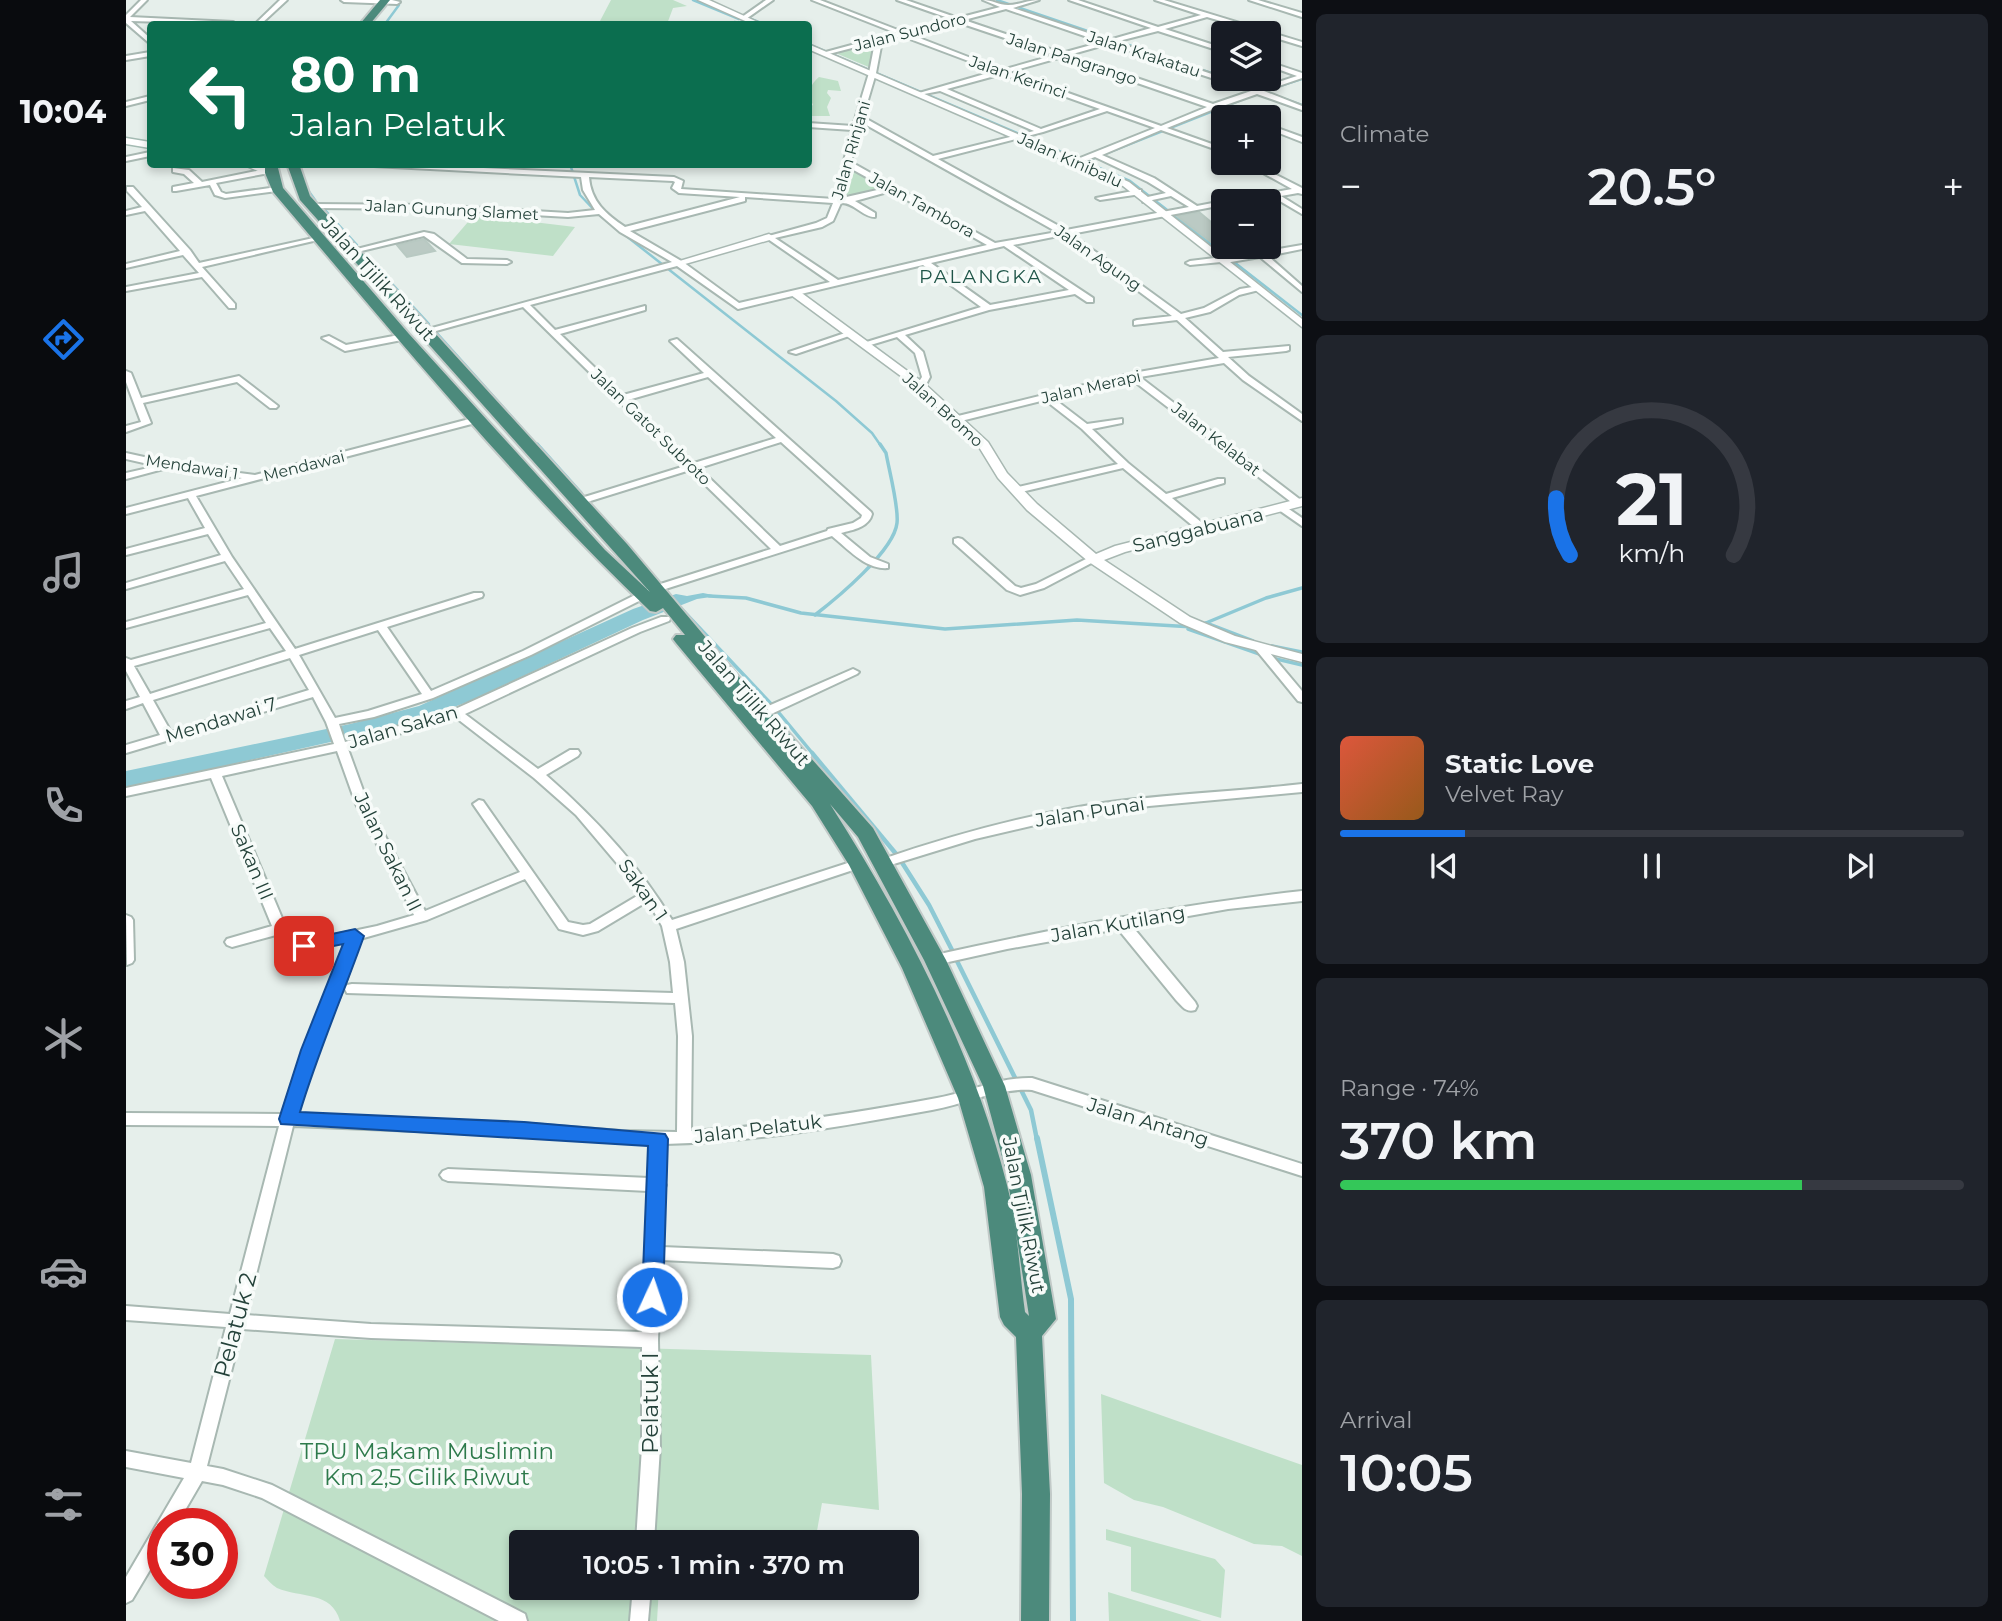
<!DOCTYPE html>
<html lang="en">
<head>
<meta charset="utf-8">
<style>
	:root { --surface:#171b24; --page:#20242c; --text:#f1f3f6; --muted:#9ea1a6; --line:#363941; --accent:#1a73e8 }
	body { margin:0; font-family:Montserrat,sans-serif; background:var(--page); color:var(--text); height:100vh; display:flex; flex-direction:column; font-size:26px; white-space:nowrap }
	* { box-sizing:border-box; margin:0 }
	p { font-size:23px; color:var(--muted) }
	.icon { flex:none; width:38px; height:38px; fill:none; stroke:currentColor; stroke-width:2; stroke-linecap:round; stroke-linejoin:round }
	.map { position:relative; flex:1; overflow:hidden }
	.panel { display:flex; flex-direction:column; gap:14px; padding:14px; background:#0d0f14; width:700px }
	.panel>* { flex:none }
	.banner { position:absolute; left:21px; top:21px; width:665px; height:147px; border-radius:7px; box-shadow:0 4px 10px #0003; background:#0b6e4f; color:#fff; overflow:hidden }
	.fabs { position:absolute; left:1085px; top:21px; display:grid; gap:14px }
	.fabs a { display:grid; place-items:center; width:70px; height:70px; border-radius:7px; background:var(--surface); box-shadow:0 4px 10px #0003; font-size:35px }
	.speed { position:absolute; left:21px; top:1508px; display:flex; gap:14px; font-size:35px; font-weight:700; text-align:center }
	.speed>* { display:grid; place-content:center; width:91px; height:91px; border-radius:50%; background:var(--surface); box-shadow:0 4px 10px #0003; line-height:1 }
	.speed .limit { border:10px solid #d22; background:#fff; color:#111 }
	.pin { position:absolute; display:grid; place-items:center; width:60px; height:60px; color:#fff; margin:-30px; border-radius:14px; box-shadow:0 4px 10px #0006 }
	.me { position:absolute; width:77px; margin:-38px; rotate:3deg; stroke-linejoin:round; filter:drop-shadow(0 0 5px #0008) }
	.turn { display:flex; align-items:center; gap:24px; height:147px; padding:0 28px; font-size:32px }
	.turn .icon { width:91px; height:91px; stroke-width:2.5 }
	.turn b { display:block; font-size:49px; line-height:60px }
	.big { font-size:52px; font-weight:600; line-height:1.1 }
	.panel .tile { flex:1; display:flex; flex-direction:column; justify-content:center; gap:10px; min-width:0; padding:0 24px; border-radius:10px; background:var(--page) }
	.panel .dial { align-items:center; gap:0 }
	.dial svg { height:182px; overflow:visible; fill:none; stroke:var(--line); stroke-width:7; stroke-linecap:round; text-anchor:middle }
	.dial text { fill:var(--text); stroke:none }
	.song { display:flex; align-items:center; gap:21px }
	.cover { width:84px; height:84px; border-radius:10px; background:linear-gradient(135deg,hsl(10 70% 55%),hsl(30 70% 35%)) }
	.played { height:7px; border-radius:4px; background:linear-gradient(90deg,var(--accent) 20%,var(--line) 20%) }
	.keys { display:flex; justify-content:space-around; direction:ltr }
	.heat { display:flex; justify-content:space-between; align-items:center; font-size:38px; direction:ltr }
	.charge { height:10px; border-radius:5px; background:linear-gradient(90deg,#34c759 74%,var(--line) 0) }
	.trip { position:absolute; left:383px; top:1530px; width:410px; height:70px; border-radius:7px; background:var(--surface); box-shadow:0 4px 10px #0003; font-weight:600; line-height:70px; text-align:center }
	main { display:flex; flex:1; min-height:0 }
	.menu { display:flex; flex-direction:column; width:126px; justify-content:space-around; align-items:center; background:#090b0e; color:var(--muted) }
	.menu .icon { width:49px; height:49px }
	.menu .on { color:var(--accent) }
	.menu b { font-size:32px; color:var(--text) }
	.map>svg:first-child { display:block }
</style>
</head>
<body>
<main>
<nav class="menu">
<b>10:04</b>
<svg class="icon on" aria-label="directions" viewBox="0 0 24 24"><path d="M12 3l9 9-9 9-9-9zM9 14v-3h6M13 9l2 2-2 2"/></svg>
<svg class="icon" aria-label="music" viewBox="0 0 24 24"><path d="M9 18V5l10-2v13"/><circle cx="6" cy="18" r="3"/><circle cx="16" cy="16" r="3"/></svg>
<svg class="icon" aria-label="phone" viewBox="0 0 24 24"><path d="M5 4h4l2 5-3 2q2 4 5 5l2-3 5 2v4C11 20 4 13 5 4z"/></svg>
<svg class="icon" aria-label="climate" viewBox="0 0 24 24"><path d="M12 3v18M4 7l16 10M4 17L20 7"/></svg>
<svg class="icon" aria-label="car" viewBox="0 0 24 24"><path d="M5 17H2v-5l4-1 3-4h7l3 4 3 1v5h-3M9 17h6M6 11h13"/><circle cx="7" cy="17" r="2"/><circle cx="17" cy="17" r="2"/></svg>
<svg class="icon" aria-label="filters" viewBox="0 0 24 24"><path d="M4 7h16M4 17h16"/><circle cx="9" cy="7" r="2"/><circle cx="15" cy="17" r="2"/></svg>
</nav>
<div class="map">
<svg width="1176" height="1621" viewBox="0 0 1176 1621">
	<rect width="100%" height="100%" fill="#e6efeb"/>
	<g fill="#bfe0c8">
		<polygon points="485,0 547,0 561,6 547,8 541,24 474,21"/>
		<polygon points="748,42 745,68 712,54 714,51"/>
		<path d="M693 77 712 81 715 91 702 90 701 93 705 98 701 107 704 116H683V107L687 105C682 93 682 87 693 77Z"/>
		<polygon points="726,169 730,170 759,186 722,196 718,194"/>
		<polygon points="348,215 449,227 427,256 323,244"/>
		<path d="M209 1339 745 1355 753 1510 696 1503 689 1542H396V1587H533L531 1621H214C206 1591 174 1598 151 1588 146 1585 142 1580 138 1576Z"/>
		<polygon points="975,1394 1176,1465 1176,1556 1156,1546 1128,1544 1037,1507 1008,1500 978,1483"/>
		<polygon points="980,1529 1089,1559 1099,1570 1095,1618 1005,1591 1005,1547 980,1540"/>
		<polygon points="982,1592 1076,1621 983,1621"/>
	</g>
	<polygon fill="#8ec9d4" points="577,593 592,596 571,599 517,620 344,701 280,725 0,788 0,771 224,724 293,706 507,609 550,594 561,596"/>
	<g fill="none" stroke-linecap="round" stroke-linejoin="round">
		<g stroke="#8ec9d4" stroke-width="2.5">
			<polyline points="567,0 613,19"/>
			<polyline points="871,0 1097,77"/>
			<polyline points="625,19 638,24"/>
			<polyline points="259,24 273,5"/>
			<polyline points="604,24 609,22"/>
			<polyline points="682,44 1004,181 1176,315"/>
			<polyline points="1103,79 1176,105"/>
			<polyline points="961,161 1135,92 1176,79"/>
			<polyline points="444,164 454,195 471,213 710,401 746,433 755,446"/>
			<polyline points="174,165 176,174"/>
			<polyline points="179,186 189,200"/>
			<polyline points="199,210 231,245"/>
			<polyline points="247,263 303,324"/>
			<polyline points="310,332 412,446"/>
		</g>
		<g stroke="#8ec9d4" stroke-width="3.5">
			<polyline points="411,444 455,493"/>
			<polyline points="583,596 620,598 675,613 819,629 951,620 1067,627"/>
			<polyline points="550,603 649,708 687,754"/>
			<path d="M689 615C711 598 768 551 771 523 773 507 763 470 760 453L754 444"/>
			<polyline points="1080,623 1127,641"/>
			<polyline points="1075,625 1140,598 1176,588"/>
			<polyline points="1062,629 1142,657 1176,665"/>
			<polyline points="1146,646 1176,652"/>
		</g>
		<g stroke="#8ec9d4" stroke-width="4.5">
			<polyline points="686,753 771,855"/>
			<polyline points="775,861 803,905 826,950"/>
			<polyline points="831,961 905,1110 911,1140"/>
		</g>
		<polyline stroke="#8ec9d4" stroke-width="6" points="911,1138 945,1299 947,1621"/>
	</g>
	<g fill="#bbcac4" stroke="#b8c9c2" stroke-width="2">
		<polygon points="1073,212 1097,232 1097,251 1051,216"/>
		<polygon points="298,239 309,251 281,257 271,245"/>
	</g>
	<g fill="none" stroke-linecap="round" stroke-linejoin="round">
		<g stroke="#a8b8b2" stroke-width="4">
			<g id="minor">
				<polygon points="15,0 21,0 4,17 107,22 110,24 5,21 24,38 24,43 22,42 0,23 0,15"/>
				<polygon points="154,0 161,0 135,24 129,24"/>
				<polygon points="215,0 266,0 274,2 271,4 218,2"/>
				<polygon points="640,0 647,0 620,19 616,19 616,17"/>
				<path d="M686 0H694L777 32 825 19 771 0H780L832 18 874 7 857 0C866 0 873 5 882 5 892 5 902 0 913 0L887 8 983 40 1025 28 943 0H952L1032 27 1075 15 1029 0H1038L1176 42V46L1143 36V33H1136L1081 17 1039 29 1097 48V52L1032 31 989 42 1131 89 1171 76 1143 66V62L1176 73V78L1138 91 1176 106V110L1131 94 1094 107 1121 117H1112L1088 109 1041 128 1097 148V152L1035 130 976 155 1028 178 1071 206 1097 201H1099H1097V205L945 234 1055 314 1078 308 1114 289 1133 286V290L1113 295 1084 312 1059 318 1097 352 1163 346V350L1160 351 1102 357 1123 376 1176 414V421L1117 380 1098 363 1014 377 1176 501V505H1169L1005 379 927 398 961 424 996 419V423L966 429 1002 463 1040 494 1092 479H1098V483L1046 498 1081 527V531H1073L997 468 891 493 888 492V488L992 464 956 429 919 400 831 422 828 421V417L1007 373 1093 358 1051 320 1008 325V321L1011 320 1046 316 937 235 887 245 967 298V302H961L949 294 863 310 779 335 797 352 804 377 798 388 795 389 790 386 796 377 789 353 771 337 738 347 734 344 855 307 797 265 612 309 551 266 404 305 429 330 519 306V310L434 334 497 395 578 373 544 341 551 339 745 512 746 514C743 527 727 530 715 533L744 557 762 564V568C740 570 722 549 706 536L533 591 405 655 307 698 248 717 213 724 219 742 327 710 506 628 535 617H543L544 619 543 621 514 632 339 714 412 769 444 750H452L454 753 452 756 420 775C468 817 513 865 546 920L728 861 732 860 738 864 736 867 550 929 558 962 566 1036 565 1131C648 1126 730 1113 811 1098 844 1092 872 1077 906 1078L1176 1164V1176L906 1090C871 1088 840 1104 806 1110 718 1126 629 1142 539 1144L538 1182 540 1185 538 1189 536 1247 707 1254 713 1256 715 1261 713 1266 707 1268 535 1260 532 1340 534 1447 528 1542H510L516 1447V1347L245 1338 116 1329 81 1466 97 1469 146 1485 399 1614 401 1621H373L136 1498 97 1485 76 1481 51 1524H37V1548L6 1600 0 1603V1577L58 1478 0 1467V1451L65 1463 100 1327 0 1320V1306L104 1314 153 1126 0 1125V1113L156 1114 177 1050 204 987 220 942 169 953 159 949 150 935 106 947 101 945 99 942 101 939 146 926 85 778 0 796V788L208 744 200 722 187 697 0 753V745L34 735 17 703 0 709V701L14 697 0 671V658L5 660 140 623 122 595 0 628V622L118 589 99 561 0 589V583L95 555 82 534 0 555V549L79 528 62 498 0 514V508L116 478 59 472 41 468 0 479V473L31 466 0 459V453L59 466 129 475 351 417H357V421L70 496 106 557 169 649 348 593H356L357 595 356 597 261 627 305 691 397 651 525 587 645 549 564 470 458 503H452V499L559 466 397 307 299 334 295 331 546 262 494 232 473 214 442 217 305 209 187 208 183 206 187 204 305 205 442 213 469 210 457 190 455 177 210 164H273L548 177 557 181 555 189 708 199 726 130 682 127V123L727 126 743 73 749 42 699 55 696 53 770 33ZM880 9 976 42 936 53 838 20ZM831 22 929 55 876 70 783 34ZM776 36 869 71 793 93V95L814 91 908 131 807 156 737 117 750 73 756 41ZM982 44 1125 91 1087 104 943 55ZM936 57 1081 107 1035 126 883 72ZM876 74 974 109 915 129 821 89ZM981 111 1029 128 949 160V164L969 157 1022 182 1040 193 1017 198V202L1045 196 1063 207 940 230 812 159 917 132ZM735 122 931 232 869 243 725 162ZM724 168 760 188 716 198ZM463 177 547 181 549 182 546 188 553 193 614 197 499 227C480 214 465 202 463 177ZM765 191 861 245 712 280 649 238 696 227 707 221 715 203C728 202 736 217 749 217V213L729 201ZM619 197 707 203 701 218 690 223 639 237 704 282 613 303 557 262 504 231 619 201ZM878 246 943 290 864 305 805 263ZM582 377 650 438 568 463 502 400ZM655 442 736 515 735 518 727 523 702 529 701 531 654 546 573 468ZM144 628 160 651 24 694 8 666ZM252 630 296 694 242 711 209 718 173 655ZM164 658 183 690 45 732 27 700ZM329 717 408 778 450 815 516 893 464 924 457 925 442 922 357 801 353 800 347 804 394 872 299 911 242 804 222 749ZM211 751 230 804 288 915 251 926 170 943 164 937 96 776ZM399 879 433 929 457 935 472 931 522 901 536 926 544 962 547 993 226 984 221 985 219 989 221 993 549 1003 552 1036 551 1132 495 1131 393 1123 171 1115 191 1050 218 987 234 939 301 920ZM167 1126 393 1135 524 1144 523 1178 322 1169 317 1171 314 1175 317 1179 322 1181 522 1191 516 1332 245 1324 120 1315Z"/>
				<polygon points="1123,0 1132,0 1176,13 1176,17"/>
				<polygon points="24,52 24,56 0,60 0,56"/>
				<polygon points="24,96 24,100 0,106 0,102"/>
				<polygon points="1143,125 1176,137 1176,142 1143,129"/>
				<polygon points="24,152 24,156 0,161 0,157"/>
				<polygon points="1119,163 1127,163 1176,188 1176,194 1172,193 1155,196 1176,209 1176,214 1147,197 1122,201 1106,201 1110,199 1166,189"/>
				<polygon points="612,164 641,164 638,166"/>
				<polygon points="47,168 63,170 76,182 140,169 144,171 143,173 90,183 95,192 100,194 151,187 155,189 151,191 99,198 89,195 84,185 50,191 47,191 47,187 68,183 58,174 47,172"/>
				<polygon points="1,187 7,187 64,250 73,263 192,237 196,239 76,267 109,304 109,308 103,308 76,277 0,291 0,287 73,273 57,255 0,268 0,264 54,251 19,211 0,215 0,211 16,207 1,191"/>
				<polygon points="1012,190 1015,190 1015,194 974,200 970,198"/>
				<polygon points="298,232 308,234 341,259 381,260 385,262 381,264 336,263 298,236 227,253 223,251"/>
				<polygon points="1176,245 1176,249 1142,256 1176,286 1176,292 1134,257 1099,263 1095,262 1064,265 1060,263 1064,261 1097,257 1101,258"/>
				<polygon points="722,332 729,334 670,354 663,352"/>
				<polygon points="278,334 282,337 281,339 219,351 196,338 203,336 220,345"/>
				<polygon points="0,371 5,373 15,398 113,376 152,406 150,408 144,408 111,382 17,403 25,423 0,432 0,426 15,422 0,382"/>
				<polygon points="1157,505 1176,518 1176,526 1153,510 1153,506"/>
				<polygon points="832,538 836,539 889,586 895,588 910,584 964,557 972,557 973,559 918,588 894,595 881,590 828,543 828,539"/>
				<polygon points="1135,646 1139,647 1176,691 1176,702 1172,701 1131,651 1129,649 1131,647"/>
				<polygon points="727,669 733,672 731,674 641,716 633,716 631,713 633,710"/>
				<path d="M1176 784V792L1023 806 939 818 849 839 758 867 752 863 754 860C824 836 896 816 970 804 1038 794 1107 792 1176 784Z"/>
				<path d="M1176 891V901L1102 909 1006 926 1069 1002 1071 1006 1069 1010C1060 1013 1056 1006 1050 1000L992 929 881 949 809 965 804 963 802 960 804 957 809 955C930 928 1053 905 1176 891Z"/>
				<polygon points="0,915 5,917 7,920 8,960 6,963 1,965"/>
				<polygon points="507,1587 525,1587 522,1621 504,1621"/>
			</g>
		</g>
		<g stroke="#a8b8b2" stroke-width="3">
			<g id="tertiary">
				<polygon points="572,0 583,0 636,24 626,24"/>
				<polygon points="682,44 1003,182 1176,319 1176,327 997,186 682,49"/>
				<polygon points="643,234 648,237 647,239 552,266 547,263"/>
				<polygon points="665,291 673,291 799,384 862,442 881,473 911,504 970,554 989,546 1176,498 1176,506 999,552 978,560 1064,617 1109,636 1176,654 1176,662 1099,642 1054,623 963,562 901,510 872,478 853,447 791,388 665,295"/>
			</g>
		</g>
		<g stroke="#a4bbb3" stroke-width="3">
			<g id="secondary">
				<polygon points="0,138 24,142 24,148 0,144"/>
				<polygon points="116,164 132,164 150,173 141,175"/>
			</g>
		</g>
		<g stroke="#c2cac8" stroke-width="4">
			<g id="trunk">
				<polygon points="254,0 264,0 244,24 234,24"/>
				<path d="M139 164H151L157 188 283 334 479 550 524 592 174 200 161 164H173L184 196 501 544 613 677 747 828 820 960 879 1086 905 1175 930 1319 916 1336 924 1494 923 1621H895L896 1494 890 1337 878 1325 874 1317 858 1187 832 1098 776 968 723 865 686 806 550 643 547 639 550 635H559L537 608 530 612 524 611C388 481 268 334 147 192L139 173ZM704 804 732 837 798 960 857 1086 881 1175 903 1316 899 1312C893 1270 892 1226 881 1185 847 1051 778 920 704 804Z"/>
			</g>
		</g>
		<use href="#minor" fill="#fff" fill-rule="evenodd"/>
		<use href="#tertiary" fill="#fff" fill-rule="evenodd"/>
		<use href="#secondary" fill="#fff" fill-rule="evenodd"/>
		<use href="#trunk" fill="#4c8a7c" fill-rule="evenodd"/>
	</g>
	<path fill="#1a73e8" stroke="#114b97" stroke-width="2" d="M229 929 238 936C217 995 192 1052 174 1112L398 1122 539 1134 542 1139 537 1297 534 1303 526 1306 519 1303 516 1297 522 1146 155 1124 153 1119 175 1050 217 944 178 952 172 950 169 946 172 942 178 940Z"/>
	<g text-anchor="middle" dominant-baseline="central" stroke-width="7" stroke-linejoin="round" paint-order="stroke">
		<g font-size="16" fill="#24423a" stroke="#f7fbf9">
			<text transform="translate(784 32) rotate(-14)">Jalan Sundoro</text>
			<text transform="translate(1018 54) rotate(18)">Jalan Krakatau</text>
			<text transform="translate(946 59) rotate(18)">Jalan Pangrango</text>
			<text transform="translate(892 77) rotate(19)">Jalan Kerinci</text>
			<text transform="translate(725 150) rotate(-74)">Jalan Rinjani</text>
			<text transform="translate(944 160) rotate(24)">Jalan Kinibalu</text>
			<text transform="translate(796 205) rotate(29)">Jalan Tambora</text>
			<text transform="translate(326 210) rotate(3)">Jalan Gunung Slamet</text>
			<text transform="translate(972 258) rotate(35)">Jalan Agung</text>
			<text transform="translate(965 387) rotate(-13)">Jalan Merapi</text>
			<text transform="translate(817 410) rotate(42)">Jalan Bromo</text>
			<text transform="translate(525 427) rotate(44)">Jalan Gatot Subroto</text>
			<text transform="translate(1090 439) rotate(38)">Jalan Kelabat</text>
			<text transform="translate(178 466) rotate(-14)">Mendawai</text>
			<text transform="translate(66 467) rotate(9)">Mendawai 1</text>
		</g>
		<g font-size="19" letter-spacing="2" fill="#1f5548" stroke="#f7fbf9">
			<text x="855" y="276">PALANGKA</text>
		</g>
		<g font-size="19" fill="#24423a" stroke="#f7fbf9">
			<text transform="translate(252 279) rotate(48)">Jalan Tjilik Riwut</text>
			<text transform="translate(1072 530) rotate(-14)">Sanggabuana</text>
			<text transform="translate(628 703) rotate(49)">Jalan Tjilik Riwut</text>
			<text transform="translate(95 720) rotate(-17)">Mendawai 7</text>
			<text transform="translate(277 727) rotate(-16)">Jalan Sakan</text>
			<text transform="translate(964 812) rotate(-9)">Jalan Punai</text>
			<text transform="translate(262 852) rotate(64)">Jalan Sakan II</text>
			<text transform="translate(126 862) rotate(67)">Sakan III</text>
			<text transform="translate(517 890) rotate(55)">Sakan 1</text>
			<text transform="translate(992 924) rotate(-10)">Jalan Kutilang</text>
			<text transform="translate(1022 1122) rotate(17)">Jalan Antang</text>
			<text transform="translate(632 1129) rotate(-7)">Jalan Pelatuk</text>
			<text transform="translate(898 1215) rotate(79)">Jalan Tjilik Riwut</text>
		</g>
		<g font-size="23" fill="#24423a" stroke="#f7fbf9">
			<text transform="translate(109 1325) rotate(-75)">Pelatuk 2</text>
			<text transform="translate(524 1403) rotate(-90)">Pelatuk I</text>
		</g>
		<g font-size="23" fill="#2d7a4b" stroke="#f7fbf9">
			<text x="301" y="1451">TPU Makam Muslimin<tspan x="301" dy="26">Km 2,5 Cilik Riwut</tspan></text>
		</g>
	</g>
</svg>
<div class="fabs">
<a><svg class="icon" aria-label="layers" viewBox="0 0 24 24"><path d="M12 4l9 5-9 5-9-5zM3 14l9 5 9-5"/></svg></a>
<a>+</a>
<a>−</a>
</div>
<div class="speed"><div class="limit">30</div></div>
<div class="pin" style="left:178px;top:946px;background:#d93025"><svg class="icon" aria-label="arrive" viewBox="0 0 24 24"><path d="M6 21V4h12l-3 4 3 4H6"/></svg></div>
<svg class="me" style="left:526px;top:1297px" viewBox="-20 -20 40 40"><circle r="17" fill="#1a73e8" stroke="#fff" stroke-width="3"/><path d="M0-11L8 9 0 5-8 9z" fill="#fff"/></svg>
<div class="trip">10:05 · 1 min · 370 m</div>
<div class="banner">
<div class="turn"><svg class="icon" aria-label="left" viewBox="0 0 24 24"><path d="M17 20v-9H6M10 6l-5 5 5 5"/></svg><div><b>80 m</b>Jalan Pelatuk</div></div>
</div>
</div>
<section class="panel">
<div class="tile"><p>Climate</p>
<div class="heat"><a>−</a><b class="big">20.5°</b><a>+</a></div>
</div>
<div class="tile dial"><svg viewBox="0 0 100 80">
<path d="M14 69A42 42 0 1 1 86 69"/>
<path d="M14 69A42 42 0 0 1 8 44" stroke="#1a73e8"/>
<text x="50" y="56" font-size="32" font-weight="700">21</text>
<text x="50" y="72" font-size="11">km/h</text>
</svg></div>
<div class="tile">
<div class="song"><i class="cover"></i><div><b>Static Love</b><p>Velvet Ray</p></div></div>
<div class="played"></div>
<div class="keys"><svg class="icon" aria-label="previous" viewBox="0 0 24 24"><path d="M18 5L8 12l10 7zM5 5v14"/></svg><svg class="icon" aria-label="pause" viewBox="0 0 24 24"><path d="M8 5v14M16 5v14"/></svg><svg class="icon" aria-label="next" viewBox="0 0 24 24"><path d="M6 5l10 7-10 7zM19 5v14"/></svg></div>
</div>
<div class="tile"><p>Range · 74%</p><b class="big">370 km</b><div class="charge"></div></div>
<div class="tile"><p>Arrival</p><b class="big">10:05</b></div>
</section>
</main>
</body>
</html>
